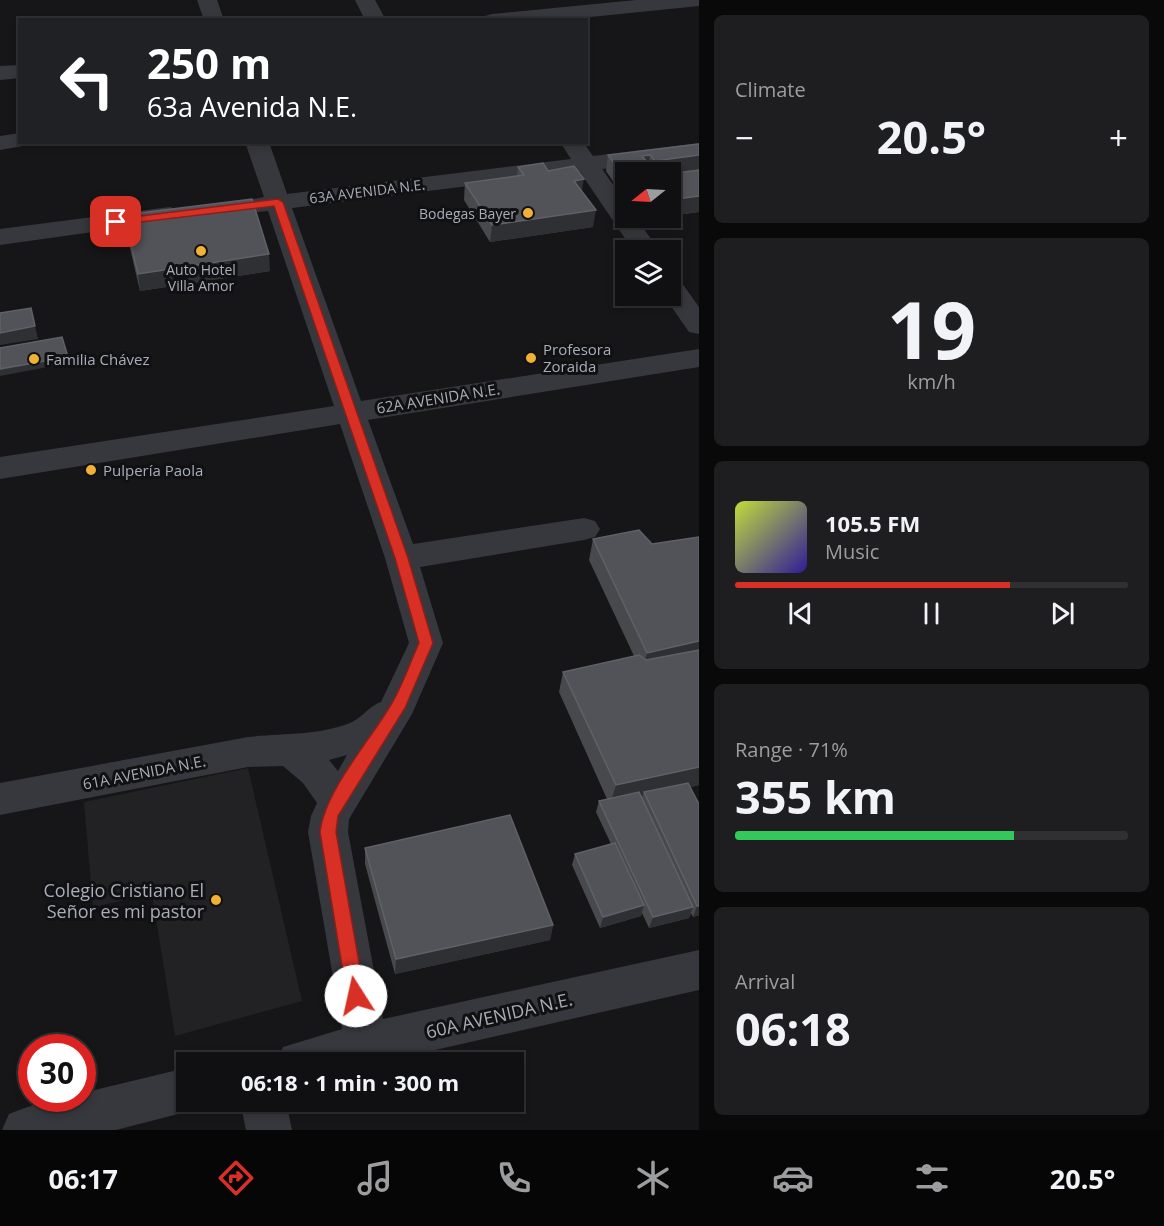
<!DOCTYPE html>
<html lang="en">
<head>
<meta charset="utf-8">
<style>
	:root { --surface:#101012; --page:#1e1e20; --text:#f1f3f6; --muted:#9c9d9f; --line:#303032; --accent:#d93025 }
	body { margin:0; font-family:"Open Sans",sans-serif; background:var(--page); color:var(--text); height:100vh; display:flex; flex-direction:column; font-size:22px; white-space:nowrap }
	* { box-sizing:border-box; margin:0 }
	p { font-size:20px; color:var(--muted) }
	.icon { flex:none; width:33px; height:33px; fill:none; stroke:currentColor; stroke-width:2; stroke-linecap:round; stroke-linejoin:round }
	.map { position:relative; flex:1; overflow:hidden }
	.side { display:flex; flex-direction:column; gap:15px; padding:15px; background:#09090a; width:465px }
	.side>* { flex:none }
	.top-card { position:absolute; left:18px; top:18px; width:570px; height:126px; border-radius:0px; box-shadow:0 3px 9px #0003,0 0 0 2px var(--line); background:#202124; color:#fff; overflow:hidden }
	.needle { width:39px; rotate:252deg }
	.tools { position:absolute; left:615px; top:162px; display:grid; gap:12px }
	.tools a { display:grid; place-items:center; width:66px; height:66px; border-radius:0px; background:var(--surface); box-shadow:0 3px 9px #0003,0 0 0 2px var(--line); font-size:30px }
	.speed { position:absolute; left:18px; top:1034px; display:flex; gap:12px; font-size:30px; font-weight:700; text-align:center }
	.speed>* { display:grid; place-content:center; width:78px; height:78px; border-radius:50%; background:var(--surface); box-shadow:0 3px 9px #0003,0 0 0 2px var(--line); line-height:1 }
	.speed .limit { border:9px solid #d22; background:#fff; color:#111 }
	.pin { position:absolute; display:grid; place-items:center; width:51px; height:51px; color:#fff; margin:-26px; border-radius:12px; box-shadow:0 3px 9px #0006 }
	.me { position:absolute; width:66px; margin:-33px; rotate:350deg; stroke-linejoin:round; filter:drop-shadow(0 0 4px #0008) }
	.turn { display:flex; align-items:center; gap:21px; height:126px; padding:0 30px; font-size:27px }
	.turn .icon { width:78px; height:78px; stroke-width:2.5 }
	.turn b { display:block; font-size:42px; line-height:51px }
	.big { font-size:45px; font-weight:700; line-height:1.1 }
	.side .widget { flex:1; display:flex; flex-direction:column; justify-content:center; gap:9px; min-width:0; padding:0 21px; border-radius:9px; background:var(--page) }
	.side .dial { align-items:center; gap:0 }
	.dial b { font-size:78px; line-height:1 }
	.song { display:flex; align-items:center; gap:18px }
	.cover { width:72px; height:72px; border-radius:9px; background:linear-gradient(135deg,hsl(70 70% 55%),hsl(250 70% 35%)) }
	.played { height:6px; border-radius:3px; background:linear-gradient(90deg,var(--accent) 70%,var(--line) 70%) }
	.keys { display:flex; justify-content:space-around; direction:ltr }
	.heat { display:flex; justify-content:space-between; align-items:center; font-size:33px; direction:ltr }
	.charge { height:9px; border-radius:4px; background:linear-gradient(90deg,#34c759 71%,var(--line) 0) }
	.trip { position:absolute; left:176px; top:1052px; width:348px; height:60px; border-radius:0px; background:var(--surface); box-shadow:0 3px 9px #0003,0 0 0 2px var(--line); font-weight:700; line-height:60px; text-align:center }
	.tabs { display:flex; height:96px; justify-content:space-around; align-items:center; background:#060607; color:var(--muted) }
	.tabs .icon { width:42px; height:42px }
	.tabs .selected { color:var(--accent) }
	.tabs b { font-size:27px; color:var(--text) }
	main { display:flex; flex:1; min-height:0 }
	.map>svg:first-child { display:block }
</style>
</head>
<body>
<main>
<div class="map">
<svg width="699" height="1130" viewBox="0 0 699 1130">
	<rect width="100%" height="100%" fill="#161618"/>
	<polygon fill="#222225" points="248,768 302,1001 175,1036 152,894 93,907 84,802"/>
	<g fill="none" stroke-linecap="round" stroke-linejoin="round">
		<g fill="#37383d" fill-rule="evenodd">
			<polygon points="197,0 217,0 224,20 204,20"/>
			<polygon points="355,0 375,0 386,20 365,20"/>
			<polygon points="636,0 699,0 699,6 561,20 482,20 485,16 492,14"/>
			<polygon points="20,65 20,78 0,80 0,66"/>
			<polygon points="20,133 20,142 30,142 28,145 0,150 0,136"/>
			<path d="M245 142H269L287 194 571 159 560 142H583L593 156 699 143V157L602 169 626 203V218H636L659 250H633L580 172 292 208 361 401 699 349V367L368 420 413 544 584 518 595 521 600 529 595 537 584 540 420 567 443 643 412 714 349 819 348 832 383 1019 699 950V990L382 1062H277L283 1047 342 1029 308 832 311 816 317 803 303 783 283 766 248 767 0 815V783L248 737C283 733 316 736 350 723 362 718 369 706 381 702L409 643 385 558 340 424 0 479V457L334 406 268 211 257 212 248 210 245 205 248 200 264 197ZM347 755 338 771 329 760Z"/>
			<polygon points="170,207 179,210 183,215 179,220 0,245 0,229"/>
			<polygon points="670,277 679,279 699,307 699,334 689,332 664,296 670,296"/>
			<path d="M186 1068V1101H204L202 1106 186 1112 116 1130H2L9 1114C33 1104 57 1098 82 1098V1093Z"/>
			<polygon points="240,1101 286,1101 292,1130 246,1130"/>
		</g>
	</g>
	<g fill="#47494d">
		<polygon points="699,144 699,212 670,216 670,172 626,172 626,199 624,197 625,189 619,190 606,171 608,155"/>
		<polygon points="518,167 548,171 582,191 593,227 490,242 464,200 465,183 517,176"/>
		<polygon points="124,215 270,271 140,291 126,231"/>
		<polygon points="699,537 699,785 691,787 699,915 693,917 691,913 689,918 649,928 642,913 641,916 600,928 572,865 575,854 611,844 596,812 599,801 607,799 559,692 563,672 634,656 589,560 593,539 652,544"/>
		<polygon points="365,848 553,925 550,940 395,974 365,864"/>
	</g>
	<g fill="#2f3033">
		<polygon points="650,155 648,169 653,169 652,172 627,172 642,156"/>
		<polygon points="699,155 699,171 670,175 670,172 653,172 655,161"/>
		<polygon points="622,173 626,173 625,189 619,190"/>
		<polygon points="584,179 581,195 574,181"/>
		<polygon points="699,196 699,212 670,216 670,200"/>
		<polygon points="596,210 593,227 490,242 492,225"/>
		<polygon points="643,218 663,218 643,221"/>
		<polygon points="269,254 270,271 140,291 138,274"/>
		<polygon points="35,326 38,339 0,345 0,333"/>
		<polygon points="68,357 69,363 0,376 0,369"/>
		<polygon points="699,641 699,660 642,673 647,653"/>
		<polygon points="699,767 699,785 646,797 644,792 642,798 610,805 616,785"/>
		<polygon points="644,905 641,916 600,928 603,917"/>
		<polygon points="697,906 699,906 699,915 693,917"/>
		<polygon points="693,907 689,918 649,928 653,917"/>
		<polygon points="553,925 550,940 395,974 396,959"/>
	</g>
	<g fill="#525359" stroke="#5f6168" stroke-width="1.5">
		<polygon points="699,144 699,155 655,161 650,155 642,156 653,169 622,173 608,155"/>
		<polygon points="543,163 548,171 574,166 584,179 574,181 596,210 492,225 465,183 524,175 518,167"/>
		<polygon points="699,170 699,196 670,200 670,174"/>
		<polygon points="252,199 269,254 138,274 124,215"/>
		<polygon points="31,308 35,326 0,333 0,313"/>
		<polygon points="62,337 68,357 0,369 0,348"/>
		<polygon points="639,530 652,544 699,537 699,641 647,653 593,539"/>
		<polygon points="699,650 699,767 616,785 563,672 639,655 646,660"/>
		<polygon points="688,783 699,804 699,906 697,906 644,792"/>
		<polygon points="639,792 693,907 653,917 599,801"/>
		<polygon points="510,815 553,925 396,959 365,848"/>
		<polygon points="615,843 644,905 603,917 575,854"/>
	</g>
	<path fill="#d93025" stroke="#8d1f18" stroke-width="1.5" d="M278 199 283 202 408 558 433 643 405 708 338 816 336 832 365 996 362 1002 356 1005 350 1002 347 996 320 832C325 790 370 741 392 703 403 684 410 663 419 643L395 558 274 206 116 225 111 222 116 219Z"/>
	<g fill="#f2b134" stroke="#111113" stroke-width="2">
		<circle cx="528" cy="213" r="6"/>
		<circle cx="201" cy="251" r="6"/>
		<circle cx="531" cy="358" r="6"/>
		<circle cx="34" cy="359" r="6"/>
		<circle cx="91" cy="470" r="6"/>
		<circle cx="216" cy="900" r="6"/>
	</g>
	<g text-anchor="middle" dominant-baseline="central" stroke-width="6" stroke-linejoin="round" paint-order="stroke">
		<g font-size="14" fill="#a8adb8" stroke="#111113">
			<text transform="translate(367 191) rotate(-7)">63A AVENIDA N.E.</text>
		</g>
		<g font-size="14" fill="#a8adb8" stroke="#111113" text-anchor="end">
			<text x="516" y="213">Bodegas Bayer</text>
			<text x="201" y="269" text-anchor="middle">Auto Hotel<tspan x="201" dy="16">Villa Amor</tspan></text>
		</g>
		<g font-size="15" fill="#a8adb8" stroke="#111113" text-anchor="start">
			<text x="543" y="349">Profesora<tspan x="543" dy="17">Zoraida</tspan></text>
			<text x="46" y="359">Familia Chávez</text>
			<text x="103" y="470">Pulpería Paola</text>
		</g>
		<g font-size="15" fill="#a8adb8" stroke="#111113">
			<text transform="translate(438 398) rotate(-9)">62A AVENIDA N.E.</text>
			<text transform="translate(144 772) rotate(-11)">61A AVENIDA N.E.</text>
		</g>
		<g font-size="18" fill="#a8adb8" stroke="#111113" text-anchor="end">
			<text x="204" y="890">Colegio Cristiano El<tspan x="204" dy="21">Señor es mi pastor</tspan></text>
		</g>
		<g font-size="18" fill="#a8adb8" stroke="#111113">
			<text transform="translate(499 1015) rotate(-13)">60A AVENIDA N.E.</text>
		</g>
	</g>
</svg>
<div class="tools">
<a><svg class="needle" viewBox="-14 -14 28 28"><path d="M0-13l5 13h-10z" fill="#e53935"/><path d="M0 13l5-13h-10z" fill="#9c9d9f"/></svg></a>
<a><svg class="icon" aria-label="layers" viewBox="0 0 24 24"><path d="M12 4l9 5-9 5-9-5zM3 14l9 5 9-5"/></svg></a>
</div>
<div class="speed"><div class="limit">30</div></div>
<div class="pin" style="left:116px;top:222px;background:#d93025"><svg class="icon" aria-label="arrive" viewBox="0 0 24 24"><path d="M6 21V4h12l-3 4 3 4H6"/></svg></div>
<svg class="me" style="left:356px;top:996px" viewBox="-20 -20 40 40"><circle r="19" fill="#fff"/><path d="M0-13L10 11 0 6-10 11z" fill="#d93025"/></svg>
<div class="trip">06:18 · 1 min · 300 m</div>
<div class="top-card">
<div class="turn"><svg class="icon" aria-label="left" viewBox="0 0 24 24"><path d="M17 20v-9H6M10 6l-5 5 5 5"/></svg><div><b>250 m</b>63a Avenida N.E.</div></div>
</div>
</div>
<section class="side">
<div class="widget"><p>Climate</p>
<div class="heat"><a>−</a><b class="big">20.5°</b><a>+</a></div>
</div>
<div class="widget dial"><b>19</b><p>km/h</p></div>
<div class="widget">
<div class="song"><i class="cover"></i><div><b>105.5 FM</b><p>Music</p></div></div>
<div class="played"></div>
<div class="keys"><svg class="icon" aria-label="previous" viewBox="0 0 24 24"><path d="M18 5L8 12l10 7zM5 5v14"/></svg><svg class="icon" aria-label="pause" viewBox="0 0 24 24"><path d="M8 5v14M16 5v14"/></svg><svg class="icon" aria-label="next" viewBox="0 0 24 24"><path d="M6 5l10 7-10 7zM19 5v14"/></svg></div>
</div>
<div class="widget"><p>Range · 71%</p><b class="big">355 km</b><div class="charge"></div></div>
<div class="widget"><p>Arrival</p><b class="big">06:18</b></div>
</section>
</main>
<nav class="tabs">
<b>06:17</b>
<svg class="icon selected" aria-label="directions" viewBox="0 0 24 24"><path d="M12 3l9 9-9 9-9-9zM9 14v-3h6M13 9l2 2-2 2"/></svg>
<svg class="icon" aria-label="music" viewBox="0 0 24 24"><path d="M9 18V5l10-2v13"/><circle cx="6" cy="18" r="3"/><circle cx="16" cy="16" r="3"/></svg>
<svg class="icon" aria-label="phone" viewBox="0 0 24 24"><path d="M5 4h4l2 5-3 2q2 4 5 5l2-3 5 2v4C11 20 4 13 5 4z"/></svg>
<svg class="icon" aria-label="climate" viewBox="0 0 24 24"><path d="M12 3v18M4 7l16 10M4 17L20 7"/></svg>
<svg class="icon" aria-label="car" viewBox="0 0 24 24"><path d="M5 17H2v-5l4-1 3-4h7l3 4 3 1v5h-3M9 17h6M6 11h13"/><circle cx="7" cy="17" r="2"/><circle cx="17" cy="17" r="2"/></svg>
<svg class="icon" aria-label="filters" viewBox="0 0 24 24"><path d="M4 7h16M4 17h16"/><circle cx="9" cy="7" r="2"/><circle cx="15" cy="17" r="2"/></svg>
<b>20.5°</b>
</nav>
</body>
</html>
